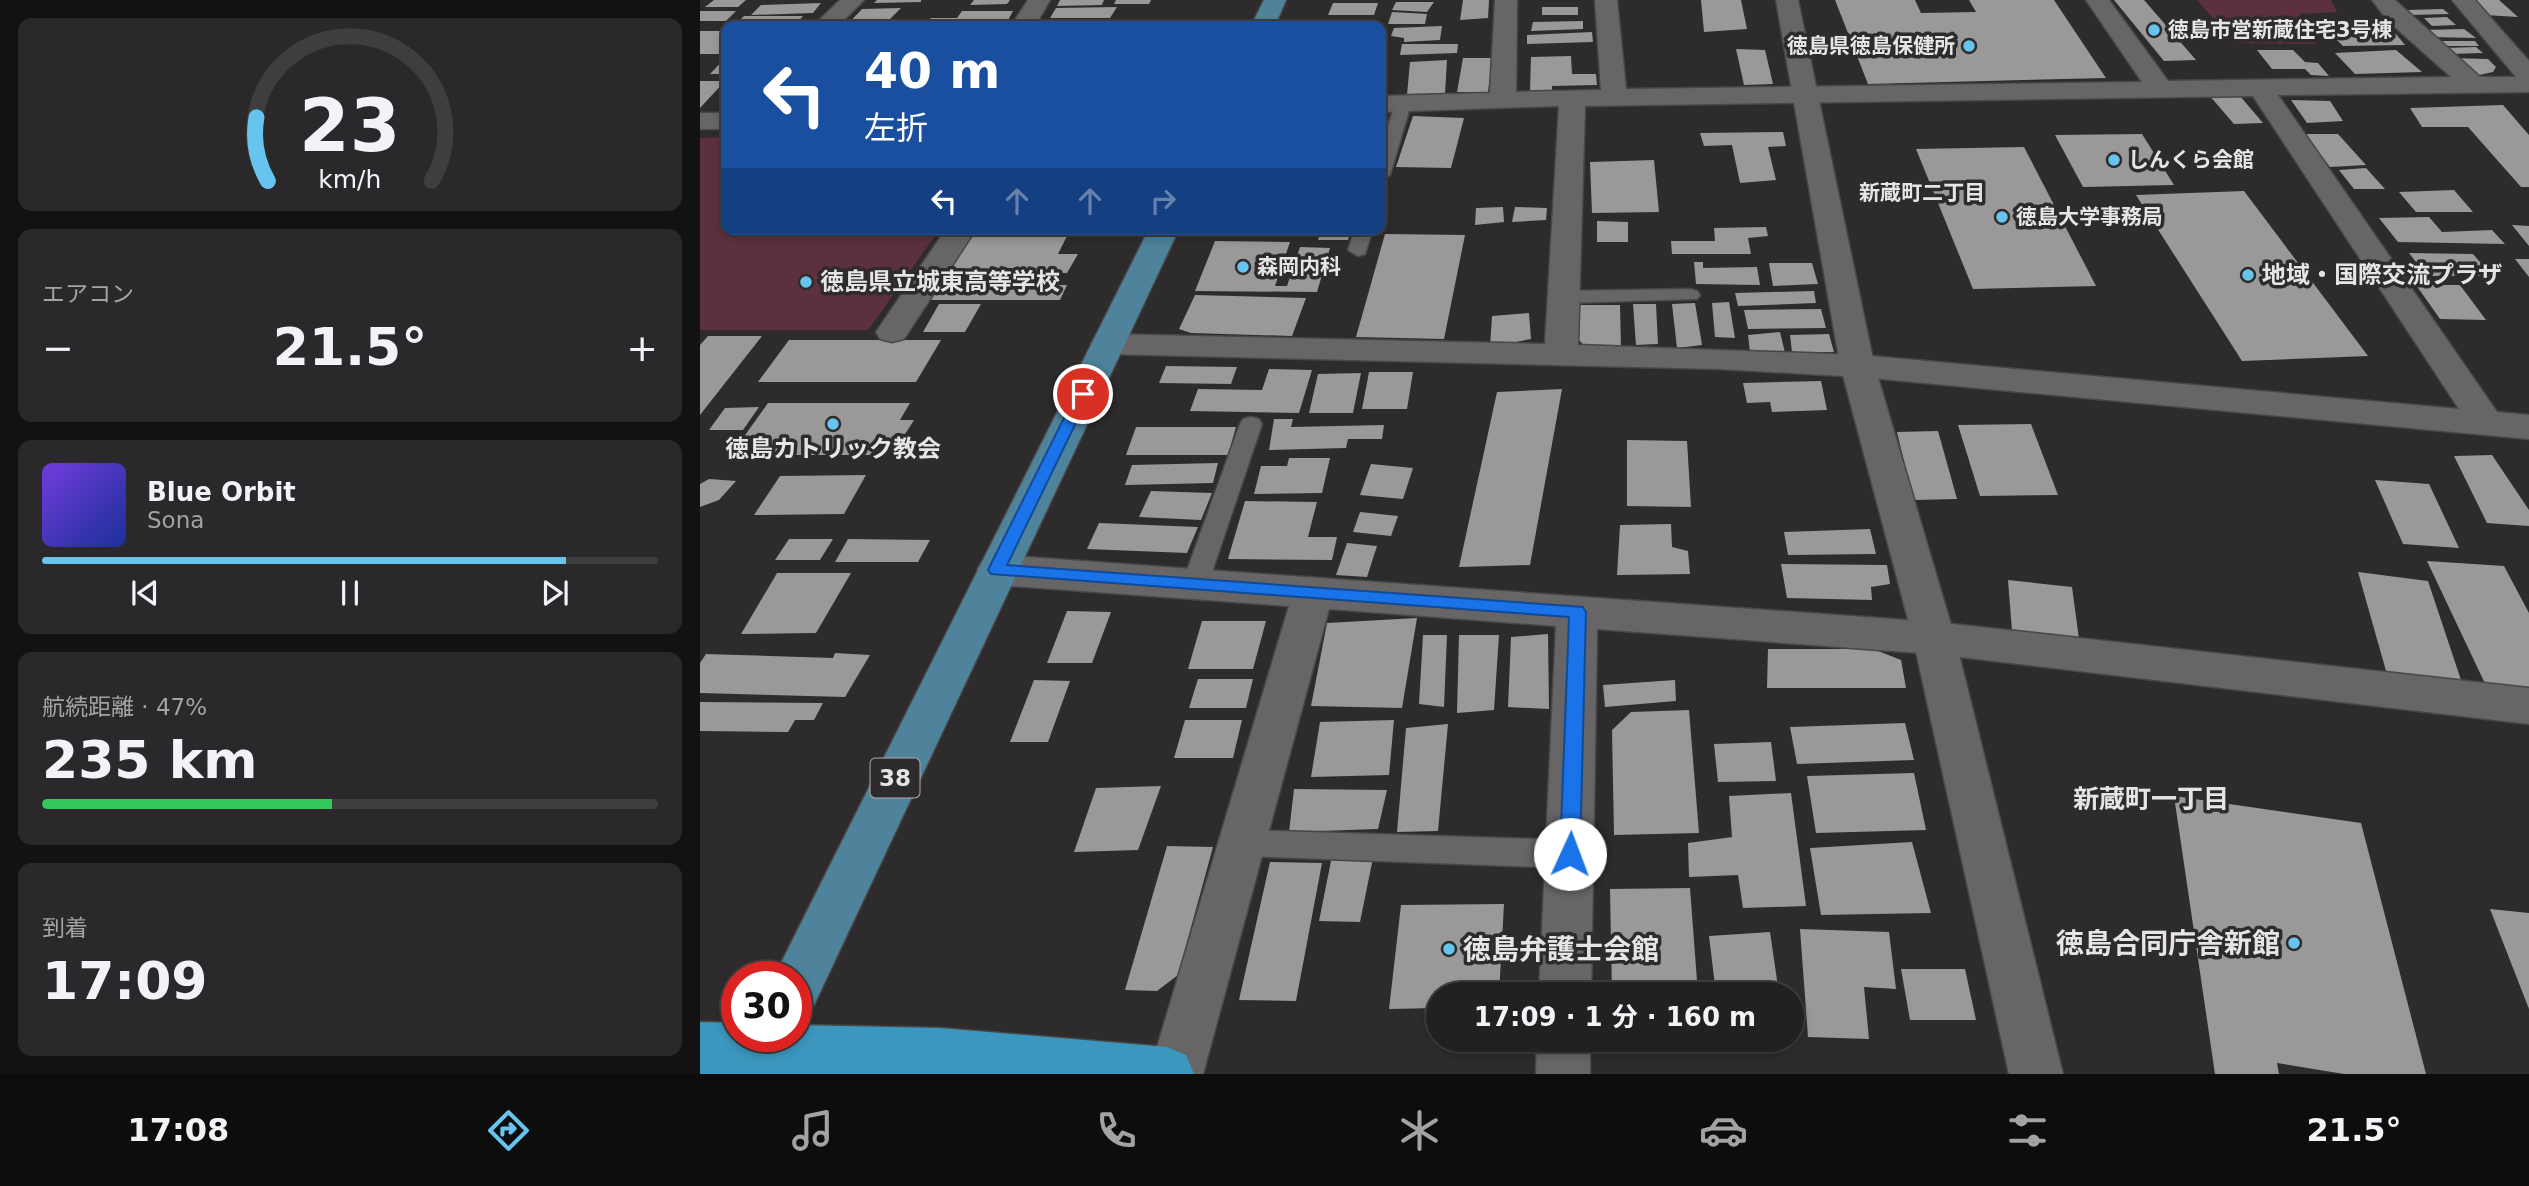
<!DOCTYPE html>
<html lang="ja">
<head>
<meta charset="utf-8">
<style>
	:root { --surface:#222021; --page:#2a282a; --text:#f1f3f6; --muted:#a2a3a5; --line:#3f3e3f; --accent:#66c4ef }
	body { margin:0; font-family:"DejaVu Sans","Noto Sans JP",sans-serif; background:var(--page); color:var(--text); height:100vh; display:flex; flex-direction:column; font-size:26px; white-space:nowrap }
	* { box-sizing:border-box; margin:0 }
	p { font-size:23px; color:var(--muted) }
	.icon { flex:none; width:38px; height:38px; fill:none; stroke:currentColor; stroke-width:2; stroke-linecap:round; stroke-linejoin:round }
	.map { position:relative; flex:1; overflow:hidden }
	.sheet { display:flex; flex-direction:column; gap:18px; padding:18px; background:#131212; width:700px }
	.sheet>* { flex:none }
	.guide { position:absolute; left:21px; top:21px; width:665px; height:214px; border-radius:14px; box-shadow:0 4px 10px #0003,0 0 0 2px var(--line); background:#1a4fa0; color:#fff; overflow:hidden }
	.speed { position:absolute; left:21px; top:961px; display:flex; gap:14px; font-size:35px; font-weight:700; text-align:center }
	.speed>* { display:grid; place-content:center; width:91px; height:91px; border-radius:50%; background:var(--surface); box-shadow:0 4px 10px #0003,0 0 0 2px var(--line); line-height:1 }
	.speed .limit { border:10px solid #d22; background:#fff; color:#111 }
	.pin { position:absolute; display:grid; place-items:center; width:60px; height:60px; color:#fff; margin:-30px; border:4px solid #fff; border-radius:50%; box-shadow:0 2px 7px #0007 }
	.me { position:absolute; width:77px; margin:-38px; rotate:2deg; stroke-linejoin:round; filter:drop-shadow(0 0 5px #0008) }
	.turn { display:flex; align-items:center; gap:24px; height:147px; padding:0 28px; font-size:32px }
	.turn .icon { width:91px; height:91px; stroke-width:2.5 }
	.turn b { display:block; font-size:49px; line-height:60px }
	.lanes { display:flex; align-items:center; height:66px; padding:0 28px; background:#0003; justify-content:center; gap:35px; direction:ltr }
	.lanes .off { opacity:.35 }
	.big { font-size:52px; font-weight:700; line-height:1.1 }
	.sheet .tile { flex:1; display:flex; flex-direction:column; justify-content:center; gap:10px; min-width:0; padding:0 24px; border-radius:14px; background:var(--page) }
	.sheet .dial { align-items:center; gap:0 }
	.dial svg { height:182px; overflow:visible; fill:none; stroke:var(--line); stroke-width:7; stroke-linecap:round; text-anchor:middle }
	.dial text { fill:var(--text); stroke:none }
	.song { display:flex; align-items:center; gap:21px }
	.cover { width:84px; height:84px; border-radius:10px; background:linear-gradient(135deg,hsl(260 70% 55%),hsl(230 70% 35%)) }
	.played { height:7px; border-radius:4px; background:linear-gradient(90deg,var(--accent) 85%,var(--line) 85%) }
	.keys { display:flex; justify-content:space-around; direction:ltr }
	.heat { display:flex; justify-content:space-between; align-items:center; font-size:38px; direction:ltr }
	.charge { height:10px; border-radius:5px; background:linear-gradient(90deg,#34c759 47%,var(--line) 0) }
	.trip { position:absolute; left:726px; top:982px; width:378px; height:70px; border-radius:35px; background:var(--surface); box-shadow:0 4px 10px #0003,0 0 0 2px var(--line); font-weight:700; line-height:70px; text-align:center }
	.menu { display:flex; height:112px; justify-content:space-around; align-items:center; background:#0e0d0d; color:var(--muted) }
	.menu .icon { width:49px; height:49px }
	.menu .on { color:var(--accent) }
	.menu b { font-size:32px; color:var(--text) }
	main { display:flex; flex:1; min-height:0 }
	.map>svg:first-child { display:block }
</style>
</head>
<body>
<main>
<section class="sheet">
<div class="tile dial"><svg viewBox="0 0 100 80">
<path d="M14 69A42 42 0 1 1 86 69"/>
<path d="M14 69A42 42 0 0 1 9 41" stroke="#66c4ef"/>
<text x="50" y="56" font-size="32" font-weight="700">23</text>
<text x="50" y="72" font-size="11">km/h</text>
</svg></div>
<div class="tile"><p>エアコン</p>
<div class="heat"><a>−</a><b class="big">21.5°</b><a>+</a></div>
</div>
<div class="tile">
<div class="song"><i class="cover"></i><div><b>Blue Orbit</b><p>Sona</p></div></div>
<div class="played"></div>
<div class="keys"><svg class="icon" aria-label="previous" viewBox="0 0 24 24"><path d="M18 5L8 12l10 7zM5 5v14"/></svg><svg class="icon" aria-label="pause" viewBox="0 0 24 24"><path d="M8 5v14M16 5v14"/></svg><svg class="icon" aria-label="next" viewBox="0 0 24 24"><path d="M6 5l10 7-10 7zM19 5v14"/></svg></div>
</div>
<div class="tile"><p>航続距離 · 47%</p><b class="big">235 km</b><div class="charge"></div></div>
<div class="tile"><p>到着</p><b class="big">17:09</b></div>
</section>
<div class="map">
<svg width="1829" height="1074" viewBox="0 0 1829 1074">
	<rect width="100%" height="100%" fill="#2e2b2c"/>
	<g fill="#5d303e">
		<polygon points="1497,0 1631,0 1637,12 1599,14 1616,44 1535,43"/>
		<polygon points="26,137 26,229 240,229 168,330 0,330 0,138"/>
	</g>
	<g fill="#9b9899">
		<polygon points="14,0 46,0 38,7 5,7"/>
		<polygon points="177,0 221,0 221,2 174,3"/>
		<polygon points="274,0 310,0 307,4 270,5"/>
		<polygon points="360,0 404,0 402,5 357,6"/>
		<polygon points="416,0 451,0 449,4 414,4"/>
		<polygon points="763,0 789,0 788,18 760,20"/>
		<polygon points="1001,0 1041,0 1047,29 1004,32"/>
		<polygon points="1135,0 1215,0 1221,13 1276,12 1269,0 1354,0 1406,78 1168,84"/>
		<polygon points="1414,0 1444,0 1496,60 1464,61"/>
		<polygon points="1772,0 1799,0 1818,17 1785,15"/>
		<polygon points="696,2 734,2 727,12 692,10"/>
		<polygon points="121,3 113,13 51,15 61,5"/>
		<polygon points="633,3 678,3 674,15 628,15"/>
		<polygon points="417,7 410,18 350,18 356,8"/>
		<rect x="842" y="7" width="36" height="8"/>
		<polygon points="201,8 189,20 215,20 211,26 146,26 162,9"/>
		<polygon points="1743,9 1749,14 1711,15 1707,10"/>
		<polygon points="0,11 36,11 26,21 0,21"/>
		<polygon points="262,11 313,11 305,26 224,26 231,18 257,18"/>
		<polygon points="692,12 727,14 725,24 688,24"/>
		<polygon points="44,16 103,16 95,25 34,26"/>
		<polygon points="1747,17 1756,25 1732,26 1724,18"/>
		<polygon points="436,19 433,26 397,26 399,21"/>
		<polygon points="1681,19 1691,28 1653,30 1643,20"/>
		<polygon points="883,21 883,29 831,31 833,22"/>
		<polygon points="1633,21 1639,31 1623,30 1615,22"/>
		<polygon points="612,23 683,23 682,26 610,26"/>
		<polygon points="742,26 740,40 704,42 704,38 691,36 694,28"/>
		<polygon points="1764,29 1776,38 1730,37 1723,30"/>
		<rect x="0" y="31" width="26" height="23"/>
		<polygon points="892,32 893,42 827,44 827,35"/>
		<polygon points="1696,34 1705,45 1643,46 1633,36"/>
		<polygon points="1738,41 1775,41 1779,46 1743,46"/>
		<polygon points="702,44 758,44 757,53 700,55"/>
		<polygon points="1776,47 1783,53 1749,54 1743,48"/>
		<polygon points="1036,49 1065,50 1073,84 1044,85"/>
		<polygon points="1557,50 1593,50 1605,62 1618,63 1629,76 1611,75 1605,69 1572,69"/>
		<polygon points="1696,50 1722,72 1655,74 1635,53"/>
		<polygon points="871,56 872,74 896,74 897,85 852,86 852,91 830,91 831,57"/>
		<polygon points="26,57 26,74 10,74"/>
		<polygon points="763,58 792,58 788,92 757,92"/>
		<polygon points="1749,58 1788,59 1796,67 1793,72 1770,77"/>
		<polygon points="747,60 745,93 707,95 710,62"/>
		<polygon points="0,81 25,81 0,108"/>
		<polygon points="1509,95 1540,96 1563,123 1534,124"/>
		<polygon points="1591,100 1630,101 1643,121 1607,123"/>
		<polygon points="1803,105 1829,135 1829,187 1821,187 1768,127 1722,127 1710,108"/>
		<polygon points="713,116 764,118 751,168 696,167"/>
		<polygon points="1083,132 1086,146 1068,147 1076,180 1040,183 1032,145 1004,146 1000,133"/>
		<polygon points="1442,134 1474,185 1383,187 1355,135"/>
		<polygon points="1604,134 1638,134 1666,165 1630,167"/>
		<polygon points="1324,147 1396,286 1273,289 1216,149"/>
		<polygon points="954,160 959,212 892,213 890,162"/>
		<polygon points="1666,168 1685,189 1654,189 1639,170"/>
		<polygon points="1754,190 1773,212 1716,212 1699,192"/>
		<polygon points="1544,191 1668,356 1542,361 1436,195"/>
		<polygon points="803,207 804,222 775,225 776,208"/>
		<polygon points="815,207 847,208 846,220 812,222"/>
		<polygon points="1729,217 1742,232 1792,230 1805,244 1698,242 1679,218"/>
		<polygon points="897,221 928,222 928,242 897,242"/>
		<polygon points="1812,225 1829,226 1829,246"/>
		<polygon points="1066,227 1068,236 1048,238 1051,254 972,254 971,241 1015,241 1014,228"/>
		<polygon points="621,229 651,229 648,240 618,240"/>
		<polygon points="369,232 358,254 378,254 367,273 246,270 273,233"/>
		<polygon points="685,234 765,235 744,339 656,337"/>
		<polygon points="515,241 590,242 575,286 587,286 600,247 630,248 617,292 495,291"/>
		<polygon points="1709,253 1773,254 1792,276 1727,276"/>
		<polygon points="1815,259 1829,259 1829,277"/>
		<polygon points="994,262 1003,262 1003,268 1057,267 1060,285 996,284"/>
		<polygon points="1069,263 1112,263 1118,284 1073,286"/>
		<polygon points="236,285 367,285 360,300 227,300"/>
		<polygon points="1716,285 1760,285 1786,320 1740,319"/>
		<polygon points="1114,291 1116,303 1038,306 1035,293"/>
		<polygon points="495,295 606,298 592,336 491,333 479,329"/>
		<polygon points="1029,302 1035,338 1015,337 1012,303"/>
		<polygon points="995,303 1002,345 977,348 972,304"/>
		<polygon points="239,304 281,304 265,332 223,332"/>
		<polygon points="933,304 956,304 958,344 936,345"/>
		<polygon points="874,305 920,305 921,349 886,348 874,334"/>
		<polygon points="1121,309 1126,328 1048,329 1044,310"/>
		<polygon points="829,313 831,339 790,347 792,316"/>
		<polygon points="1080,332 1085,353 1050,352 1048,335"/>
		<polygon points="1129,334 1134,352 1092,352 1090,335"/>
		<polygon points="8,336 62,336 0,415 0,345"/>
		<polygon points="89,340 241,340 216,382 58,382"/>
		<polygon points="466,366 537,367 531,384 459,383"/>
		<polygon points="569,369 612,370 599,413 490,411 498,389 562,390"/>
		<polygon points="669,372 713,372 707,409 662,409"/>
		<polygon points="661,373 653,413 609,413 618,374"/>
		<polygon points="1121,381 1127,410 1072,412 1070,402 1047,403 1043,383"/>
		<polygon points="862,389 830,565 759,567 797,392"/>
		<polygon points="68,403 210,403 200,420 214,420 202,439 191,439 181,455 31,455"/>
		<polygon points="59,407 43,430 9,430 25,408"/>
		<polygon points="574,419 593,419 591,427 684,425 682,439 648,439 646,448 569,450"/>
		<polygon points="1331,424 1358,495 1280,496 1258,425"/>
		<polygon points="436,427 536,427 528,455 426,455"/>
		<polygon points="1238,431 1257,499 1213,500 1197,432"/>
		<polygon points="927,440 987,441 991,507 927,506"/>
		<polygon points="1792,455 1829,510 1829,526 1787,523 1754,456"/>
		<polygon points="589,458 630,458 622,493 554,494 561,466 587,466"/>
		<polygon points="518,463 513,483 425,485 432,465"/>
		<polygon points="671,464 713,468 703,499 660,495"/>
		<polygon points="166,475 144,514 54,515 80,476"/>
		<polygon points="9,479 36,481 19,500 0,507 0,484"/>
		<polygon points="1675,480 1729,484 1759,548 1703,544"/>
		<polygon points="451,491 512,493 501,520 439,517"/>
		<polygon points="545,501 617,502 608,537 637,537 632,560 528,559"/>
		<polygon points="660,512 698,516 691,536 653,532"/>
		<polygon points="399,523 498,527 487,553 387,549"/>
		<polygon points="971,524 972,547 988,551 990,574 917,575 920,525"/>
		<polygon points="1170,529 1176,554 1088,555 1084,532"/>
		<polygon points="89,539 133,539 120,560 75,560"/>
		<polygon points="148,539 230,540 218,562 135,562"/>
		<polygon points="647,543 677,546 667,577 636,575"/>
		<polygon points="1727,561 1804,566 1829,613 1829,695 1789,692"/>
		<polygon points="1081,564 1187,565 1190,584 1171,587 1172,600 1087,598"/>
		<polygon points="1658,572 1728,581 1764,689 1688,678"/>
		<polygon points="77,573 151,573 116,633 41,634"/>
		<polygon points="1308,580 1372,587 1379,639 1312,631"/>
		<polygon points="367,611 411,612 392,663 347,663"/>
		<polygon points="717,618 702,708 611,706 627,623"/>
		<polygon points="502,621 566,621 553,669 488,669"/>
		<polygon points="848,634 849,709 808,707 811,637"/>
		<polygon points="723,635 747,635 744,707 719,704"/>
		<polygon points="759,635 799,635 794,710 757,713"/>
		<polygon points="1068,649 1173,649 1201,660 1206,688 1067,688"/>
		<polygon points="135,653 170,655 145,697 0,693 0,663 6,654 133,658"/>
		<polygon points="498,679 553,679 546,708 489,708"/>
		<polygon points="334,680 370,681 348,742 310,742"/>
		<polygon points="975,680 976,701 905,707 903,685"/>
		<polygon points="0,702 123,703 114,720 95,720 88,732 0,731"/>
		<polygon points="989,710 999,833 914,835 912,730 931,712"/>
		<polygon points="485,720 542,720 533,758 474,758"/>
		<polygon points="694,720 689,775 611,777 620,722"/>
		<polygon points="1205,723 1214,760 1097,764 1090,727"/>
		<polygon points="748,724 738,831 697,832 706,728"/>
		<polygon points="1071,742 1076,781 1018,782 1014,744"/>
		<polygon points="1214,773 1226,830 1116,833 1107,776"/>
		<polygon points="461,786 438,850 374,852 396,788"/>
		<polygon points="594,789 687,790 678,829 589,832"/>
		<polygon points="1091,793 1106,906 1043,908 1038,875 989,877 988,843 1032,837 1029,796"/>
		<polygon points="1474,796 1661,823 1726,1074 1644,1074 1577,1063 1579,1074 1515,1074"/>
		<polygon points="1212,842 1231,913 1121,915 1110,848"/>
		<polygon points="467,846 513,847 478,975 457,991 425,990"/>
		<polygon points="632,856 673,858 660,922 619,921"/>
		<polygon points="570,862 622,863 596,1001 539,1000"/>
		<polygon points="990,888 998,994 912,994 910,889"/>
		<polygon points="804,904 799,994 738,994 738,1008 689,1009 701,905"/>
		<polygon points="1790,909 1829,913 1829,1009"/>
		<polygon points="1100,929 1189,932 1196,989 1164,987 1169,1039 1108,1037"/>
		<polygon points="1070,932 1079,994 1016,994 1009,936"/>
		<polygon points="1201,969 1265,969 1276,1020 1210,1020"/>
	</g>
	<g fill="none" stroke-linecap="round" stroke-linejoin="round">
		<g stroke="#484646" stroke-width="3">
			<g id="lane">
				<polygon points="703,99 711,104 690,175 681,180 681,148 695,104"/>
				<polygon points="655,229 673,229 665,254 658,256 648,250"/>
				<polygon points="990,289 997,291 1000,295 997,299 864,303 857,301 854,297 857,293 864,291"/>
				<polygon points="551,417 559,419 562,424 508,584 504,591 495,593 486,591 482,584 540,424 543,419"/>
				<polygon points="542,830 870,840 881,844 885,854 881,864 870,868 542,856 531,852 527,843 531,834"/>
			</g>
		</g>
		<g stroke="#484646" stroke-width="3">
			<g id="street">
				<polygon points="140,0 164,0 138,26 113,26"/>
				<polygon points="328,0 350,0 335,26 311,26"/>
				<path d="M795 0H817L816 92 901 90 895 0H917L926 89 1442 82 1386 0H1409L1468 81 1751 77 1688 21 1672 0H1695L1780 77H1816L1752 0H1775L1829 61V92L1578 95 1797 412 1829 415V439L1160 377 1019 369 407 354 395 351 391 344 395 337 407 334 845 344 859 106 681 112V96L790 93ZM1553 96 1759 409 1160 355 878 345 885 106Z"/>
				<polygon points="246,229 276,229 204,339 192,342 180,339 176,332"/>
				<polygon points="297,555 1234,622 1829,688 1829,724 1234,654 897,629 891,994 839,994 856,626 629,609 503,1074 449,1074 589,606 297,585 283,580 277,570 283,560"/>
				<polygon points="837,1040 890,1040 890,1074 836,1074"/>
			</g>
		</g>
		<g stroke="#484646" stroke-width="3">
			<g id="secondary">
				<polygon points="1076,0 1098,0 1174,364 1255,638 1363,1074 1309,1074 1213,638 1140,364"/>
				<rect x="0" y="113" width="26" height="16"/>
			</g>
		</g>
		<g stroke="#484646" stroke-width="3">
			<g id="primary">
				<polygon points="564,0 586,0 575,26 551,26"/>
				<polygon points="449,229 479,229 114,1005 96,1012 96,976 75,976 78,969"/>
			</g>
		</g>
		<g stroke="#484646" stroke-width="3">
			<polygon id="highway" points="0,1022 37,1023 37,1036 96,1036 96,1025 240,1028 467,1047 486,1055 494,1074 0,1074"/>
		</g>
		<use href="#lane" fill="#686566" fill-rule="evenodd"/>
		<use href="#street" fill="#686566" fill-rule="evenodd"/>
		<use href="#secondary" fill="#686566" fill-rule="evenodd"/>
		<use href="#primary" fill="#4e839b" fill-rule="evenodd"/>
		<use href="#highway" fill="#3c97be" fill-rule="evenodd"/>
	</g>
	<polygon fill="#1a73e8" stroke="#114b97" stroke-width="2" points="383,390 390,394 307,565 883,607 886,612 880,854 877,861 870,863 863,861 860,854 869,617 291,574 288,570 376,394"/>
	<g fill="#66c4ef" stroke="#2e2b2c" stroke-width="2.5">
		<circle cx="1454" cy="30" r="7"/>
		<circle cx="1269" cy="46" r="7"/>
		<circle cx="1414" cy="160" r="7"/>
		<circle cx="1302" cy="217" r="7"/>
		<circle cx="543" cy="267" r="7"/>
		<circle cx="1548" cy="275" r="7"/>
		<circle cx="106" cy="282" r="7"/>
		<circle cx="133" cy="424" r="7"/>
		<circle cx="1594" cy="943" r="7"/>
		<circle cx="749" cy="949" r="7"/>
	</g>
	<g text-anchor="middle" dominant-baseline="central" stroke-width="7" stroke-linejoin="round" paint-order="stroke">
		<g font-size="21" font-weight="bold" fill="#e6e4e4" stroke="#2e2b2c" text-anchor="start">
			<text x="1468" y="30">徳島市営新蔵住宅3号棟</text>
			<text x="1255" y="46" text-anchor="end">徳島県徳島保健所</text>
			<text x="1428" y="160">しんくら会館</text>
			<text x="1316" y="217">徳島大学事務局</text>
			<text x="557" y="267">森岡内科</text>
		</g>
		<g font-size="21" font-weight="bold" fill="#e6e4e4" stroke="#2e2b2c">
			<text x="1222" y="193">新蔵町二丁目</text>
		</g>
		<rect fill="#2e2b2c" stroke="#afacad" stroke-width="2" x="170.5" y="758.5" width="49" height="39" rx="5"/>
		<g font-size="23" font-weight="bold" fill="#e6e4e4">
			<text x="195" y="778">38</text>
		</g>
		<g font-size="24" font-weight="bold" fill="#e6e4e4" stroke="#2e2b2c" text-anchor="start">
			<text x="1562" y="275">地域・国際交流プラザ</text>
			<text x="120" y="282">徳島県立城東高等学校</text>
			<text x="133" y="449" text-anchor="middle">徳島カトリック教会</text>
		</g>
		<g font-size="26" font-weight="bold" fill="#e6e4e4" stroke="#2e2b2c">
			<text x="1451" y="799">新蔵町一丁目</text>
		</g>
		<g font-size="28" font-weight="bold" fill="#e6e4e4" stroke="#2e2b2c" text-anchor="end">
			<text x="1580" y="943">徳島合同庁舎新館</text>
			<text x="763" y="949" text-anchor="start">徳島弁護士会館</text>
		</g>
	</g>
</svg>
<div class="speed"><div class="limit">30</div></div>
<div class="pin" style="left:383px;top:394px;background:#d93025"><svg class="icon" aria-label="arrive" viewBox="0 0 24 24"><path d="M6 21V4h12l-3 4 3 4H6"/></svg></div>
<svg class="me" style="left:870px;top:854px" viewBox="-20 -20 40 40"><circle r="19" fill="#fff"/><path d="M0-13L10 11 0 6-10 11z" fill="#1a73e8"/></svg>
<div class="trip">17:09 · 1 分 · 160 m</div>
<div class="guide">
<div class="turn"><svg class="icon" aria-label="left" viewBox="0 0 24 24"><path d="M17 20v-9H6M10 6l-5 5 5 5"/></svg><div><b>40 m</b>左折</div></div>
<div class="lanes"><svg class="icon" aria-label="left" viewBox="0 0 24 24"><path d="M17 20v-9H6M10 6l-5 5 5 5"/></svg><svg class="icon off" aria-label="ahead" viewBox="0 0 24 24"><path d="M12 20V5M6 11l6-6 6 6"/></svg><svg class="icon off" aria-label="ahead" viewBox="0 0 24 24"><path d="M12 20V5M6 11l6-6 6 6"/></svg><svg class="icon off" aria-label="right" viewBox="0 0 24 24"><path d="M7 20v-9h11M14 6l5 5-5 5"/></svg></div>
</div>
</div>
</main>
<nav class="menu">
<b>17:08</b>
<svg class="icon on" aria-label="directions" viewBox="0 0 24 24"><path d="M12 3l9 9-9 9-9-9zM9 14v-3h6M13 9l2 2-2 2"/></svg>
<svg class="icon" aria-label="music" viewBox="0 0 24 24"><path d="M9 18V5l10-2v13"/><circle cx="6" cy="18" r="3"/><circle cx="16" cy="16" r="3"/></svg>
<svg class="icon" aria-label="phone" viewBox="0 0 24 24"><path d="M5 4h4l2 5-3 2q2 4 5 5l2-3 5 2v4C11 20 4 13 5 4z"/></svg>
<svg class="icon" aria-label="climate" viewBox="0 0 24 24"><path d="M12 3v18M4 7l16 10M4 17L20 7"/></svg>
<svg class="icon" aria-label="car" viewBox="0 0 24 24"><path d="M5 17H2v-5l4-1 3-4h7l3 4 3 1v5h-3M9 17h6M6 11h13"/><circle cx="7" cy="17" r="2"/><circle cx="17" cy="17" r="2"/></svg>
<svg class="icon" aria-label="filters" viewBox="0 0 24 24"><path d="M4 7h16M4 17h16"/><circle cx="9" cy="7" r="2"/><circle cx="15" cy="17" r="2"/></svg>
<b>21.5°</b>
</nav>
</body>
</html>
